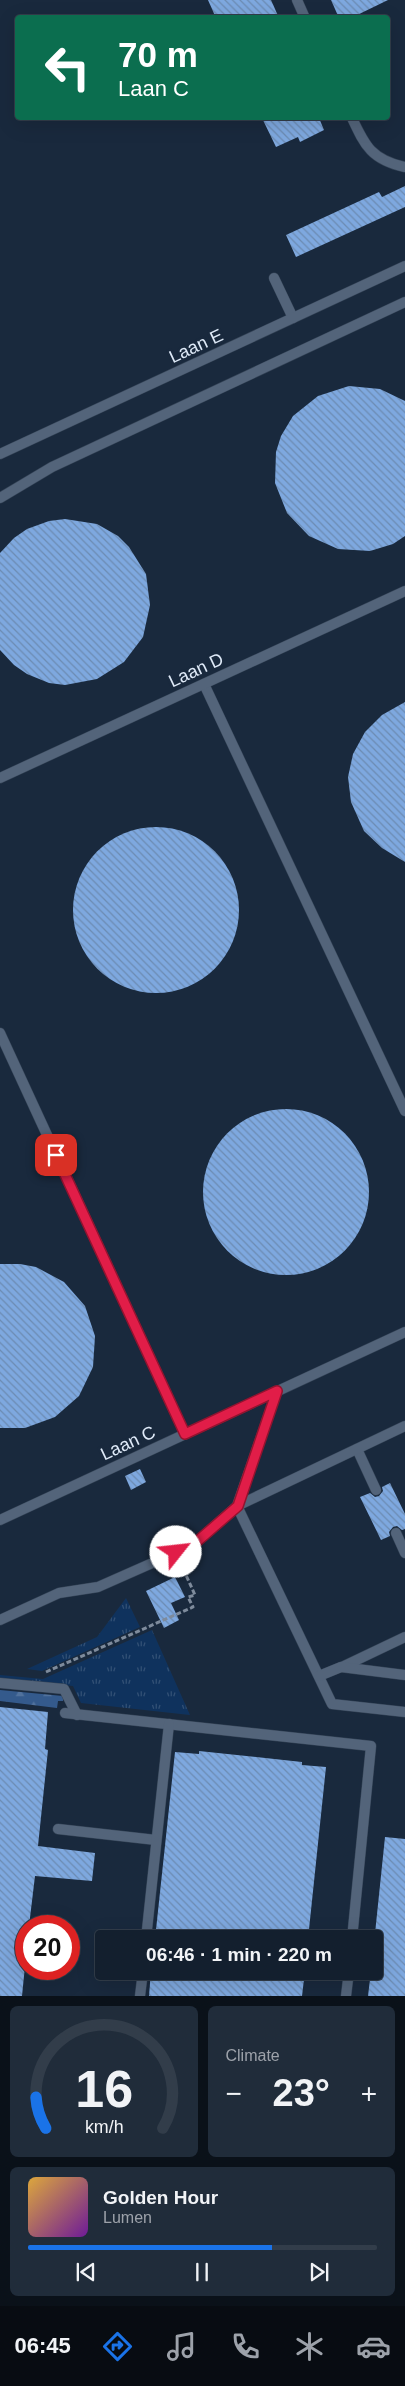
<!DOCTYPE html>
<html lang="en">
<head>
<meta charset="utf-8">
<style>
	:root { --surface:#131f2e; --page:#202c3a; --text:#f1f3f6; --muted:#9da2aa; --line:#323d4a; --accent:#1a73e8 }
	body { margin:0; font-family:Arial,sans-serif; background:var(--page); color:var(--text); height:100vh; display:flex; flex-direction:column; font-size:19px; white-space:nowrap }
	* { box-sizing:border-box; margin:0 }
	p { font-size:16px; color:var(--muted) }
	.icon { flex:none; width:28px; height:28px; fill:none; stroke:currentColor; stroke-width:2; stroke-linecap:round; stroke-linejoin:round }
	.map { position:relative; height:1996px; overflow:hidden }
	.side { display:flex; flex-direction:column; gap:10px; padding:10px; background:#0a1119; flex:1 }
	.side>* { flex:none }
	.guide { position:absolute; left:15px; top:15px; width:375px; height:105px; border-radius:5px; box-shadow:0 5px 20px #0002,0 0 0 1px var(--line); background:#0b6e4f; color:#fff; overflow:hidden }
	.speed { position:absolute; left:15px; top:1915px; display:flex; gap:10px; font-size:25px; font-weight:700; text-align:center }
	.speed>* { display:grid; place-content:center; width:65px; height:65px; border-radius:50%; background:var(--surface); box-shadow:0 5px 20px #0002,0 0 0 1px var(--line); line-height:1 }
	.speed .limit { border:8px solid #d22; background:#fff; color:#111 }
	.pin { position:absolute; display:grid; place-items:center; width:42px; height:42px; color:#fff; margin:-21px; border-radius:10px; box-shadow:0 2px 8px #0006 }
	.me { position:absolute; width:55px; margin:-28px; rotate:61deg; stroke-linejoin:round; filter:drop-shadow(0 0 4px #0008) }
	.turn { display:flex; align-items:center; gap:18px; height:105px; padding:0 20px; font-size:22px }
	.turn .icon { width:65px; height:65px; stroke-width:2.5 }
	.turn b { display:block; font-size:35px; line-height:42px }
	.big { font-size:38px; font-weight:700; line-height:1.1 }
	.side .widget { flex:1; display:flex; flex-direction:column; justify-content:center; gap:8px; min-width:0; padding:0 18px; border-radius:8px; background:var(--page) }
	.side .dial { align-items:center; gap:0 }
	.dial svg { height:130px; overflow:visible; fill:none; stroke:var(--line); stroke-width:7; stroke-linecap:round; text-anchor:middle }
	.dial text { fill:var(--text); stroke:none }
	.song { display:flex; align-items:center; gap:15px }
	.cover { width:60px; height:60px; border-radius:8px; background:linear-gradient(135deg,hsl(40 70% 55%),hsl(280 70% 35%)) }
	.played { height:5px; border-radius:2px; background:linear-gradient(90deg,var(--accent) 70%,var(--line) 70%) }
	.keys { display:flex; justify-content:space-around; direction:ltr }
	.heat { display:flex; justify-content:space-between; align-items:center; font-size:28px; direction:ltr }
	.side .tiles { flex:1; display:grid; gap:10px; grid-template-columns:1fr 1fr }
	.widget:last-child { grid-column:span 2 }
	.trip { position:absolute; left:95px; top:1930px; width:288px; height:50px; border-radius:5px; background:var(--surface); box-shadow:0 5px 20px #0002,0 0 0 1px var(--line); font-weight:700; line-height:50px; text-align:center }
	.menu { display:flex; height:80px; justify-content:space-around; align-items:center; background:#080c12; color:var(--muted) }
	.menu .icon { width:35px; height:35px }
	.menu .selected { color:var(--accent) }
	.menu b { font-size:22px; color:var(--text) }
	.map>svg:first-child { display:block }
</style>
</head>
<body>
<div class="map">
<svg width="405" height="1996" viewBox="0 0 405 1996">
	<defs>
		<pattern id="grass-tufts" width="24" height="20" patternUnits="userSpaceOnUse" patternTransform="scale(1.25)"><rect width="24" height="20" fill="#0f325d"/><path d="M3 7l-1-3M5 7V3M7 7l1-3M15 17l-1-3M17 17v-4M19 17l1-3" fill="none" stroke="#325075"/></pattern>
		<pattern id="forest-firs" width="22" height="20" patternUnits="userSpaceOnUse" patternTransform="scale(1.25)"><rect width="22" height="20" fill="#345a8c"/><path d="M5 1l3.5 6h-7zM16 11l3.5 6h-7z" fill="#51729d"/></pattern>
		<pattern id="building-back-hatch" width="6" height="6" patternUnits="userSpaceOnUse" patternTransform="scale(1.25)"><rect width="6" height="6" fill="#7ea8df"/><path d="M-1 5l2 2M0 0l6 6M5-1l2 2" fill="none" stroke="#6c8bb2"/></pattern>
	</defs>
	<rect width="100%" height="100%" fill="#19293d"/>
	<g fill="url(#grass-tufts)">
		<polygon points="126,1598 140,1627 42,1671 27,1669 97,1637"/>
		<polygon points="152,1630 190,1715 81,1703 73,1686 0,1679 0,1675 43,1679"/>
	</g>
	<polygon fill="url(#forest-firs)" points="0,1690 63,1696 63,1701 58,1701 57,1708 0,1701"/>
	<g fill="url(#building-back-hatch)">
		<polygon points="208,0 271,0 279,18 216,18"/>
		<polygon points="331,0 388,0 351,18 339,18"/>
		<polygon points="262,118 319,118 324,130 300,142 298,137 276,147"/>
		<polygon points="405,186 405,207 296,257 286,235 379,192 382,197"/>
		<polygon points="349,386 380,389 405,401 405,536 393,544 370,551 338,549 309,536 287,513 275,483 276,452 281,436 293,416 318,396"/>
		<polygon points="65,519 97,524 118,536 129,547 146,574 150,605 143,637 124,662 97,679 65,685 49,683 27,674 14,665 0,650 0,553 14,538 27,529 49,521"/>
		<polygon points="405,702 405,862 382,848 364,831 351,802 348,777 353,754 365,732 382,715"/>
		<circle cx="156" cy="910" r="83"/>
		<circle cx="286" cy="1192" r="83"/>
		<polygon points="0,1264 20,1264 36,1267 64,1282 85,1306 95,1336 93,1367 79,1396 55,1417 25,1428 0,1428"/>
		<polygon points="140,1469 146,1482 131,1490 125,1476"/>
		<polygon points="390,1483 405,1514 405,1529 402,1530 397,1526 393,1527 389,1532 390,1536 381,1540 360,1497 370,1493 375,1497 379,1496 383,1491 382,1487"/>
		<polygon points="175,1577 185,1597 171,1603 179,1620 164,1628 146,1591"/>
		<polygon points="0,1707 48,1712 45,1749 48,1750 38,1846 95,1853 92,1881 35,1876 29,1926 26,1926 26,1956 22,1996 0,1996"/>
		<polygon points="199,1751 302,1762 302,1765 326,1767 308,1939 155,1939 175,1752 199,1754"/>
		<polygon points="385,1837 405,1839 405,1996 368,1996 371,1971 374,1971 374,1943"/>
		<polygon points="151,1971 305,1971 302,1996 149,1996"/>
	</g>
	<g fill="none" stroke-linecap="round" stroke-linejoin="round">
		<g stroke="#354457" stroke-width="11">
			<g id="service">
				<polyline points="297,0 305,18"/>
				<path d="M352 118C365 146 372 160 405 167"/>
				<polyline points="274,278 293,318"/>
				<polyline points="0,454 405,266"/>
				<polyline points="0,498 52,467 405,302"/>
				<polyline points="204,684 405,1111"/>
				<polyline points="0,778 405,591"/>
				<polyline points="0,1033 185,1434"/>
				<polyline points="277,1391 237,1506 332,1704 405,1712"/>
				<polyline points="357,1449 376,1490"/>
				<polyline points="0,1520 405,1332"/>
				<polyline points="396,1533 405,1553"/>
				<polyline points="0,1620 59,1593 98,1587 193,1545 237,1506 405,1426"/>
				<polyline points="342,1667 405,1637"/>
				<polyline points="319,1676 341,1667 405,1675"/>
				<polyline points="0,1683 64,1689 77,1715"/>
				<polyline points="65,1713 371,1746 352,1939"/>
				<polyline points="58,1829 156,1840"/>
				<polyline points="146,1939 169,1724"/>
				<polyline points="140,1996 143,1971"/>
				<polyline points="346,1996 349,1971"/>
			</g>
		</g>
		<polyline stroke="#7e8b9c" stroke-width="3" stroke-dasharray="5 2.5" stroke-linecap="butt" points="46,1672 193,1607 188,1597 195,1595 181,1564"/>
		<use href="#service" stroke="#53647a" stroke-width="10"/>
	</g>
	<g fill="none" stroke-linecap="round" stroke-linejoin="round">
		<g stroke="#92132f" stroke-width="12">
			<polyline id="route" points="56,1155 185,1434 277,1391 238,1506 193,1545 176,1552"/>
		</g>
		<use href="#route" stroke="#e11d48" stroke-width="9"/>
	</g>
	<g text-anchor="middle" dominant-baseline="central" stroke-width="5" stroke-linejoin="round" paint-order="stroke">
		<g font-size="18" fill="#dfeaf8" stroke="#19293d">
			<text transform="translate(196 346) rotate(-25)">Laan E</text>
			<text transform="translate(196 670) rotate(-25)">Laan D</text>
			<text transform="translate(128 1443) rotate(-25)">Laan C</text>
		</g>
	</g>
</svg>
<div class="speed"><div class="limit">20</div></div>
<div class="pin" style="left:56px;top:1155px;background:#d93025"><svg class="icon" aria-label="arrive" viewBox="0 0 24 24"><path d="M6 21V4h12l-3 4 3 4H6"/></svg></div>
<svg class="me" style="left:176px;top:1552px" viewBox="-20 -20 40 40"><circle r="19" fill="#fff"/><path d="M0-13L10 11 0 6-10 11z" fill="#e11d48"/></svg>
<div class="trip">06:46 · 1 min · 220 m</div>
<div class="guide">
<div class="turn"><svg class="icon" aria-label="left" viewBox="0 0 24 24"><path d="M17 20v-9H6M10 6l-5 5 5 5"/></svg><div><b>70 m</b>Laan C</div></div>
</div>
</div>
<section class="side">
<div class="tiles">
<div class="widget dial"><svg viewBox="0 0 100 80">
<path d="M14 69A42 42 0 1 1 86 69"/>
<path d="M14 69A42 42 0 0 1 8 50" stroke="#1a73e8"/>
<text x="50" y="56" font-size="32" font-weight="700">16</text>
<text x="50" y="72" font-size="11">km/h</text>
</svg></div>
<div class="widget"><p>Climate</p>
<div class="heat"><a>−</a><b class="big">23°</b><a>+</a></div>
</div>
<div class="widget">
<div class="song"><i class="cover"></i><div><b>Golden Hour</b><p>Lumen</p></div></div>
<div class="played"></div>
<div class="keys"><svg class="icon" aria-label="previous" viewBox="0 0 24 24"><path d="M18 5L8 12l10 7zM5 5v14"/></svg><svg class="icon" aria-label="pause" viewBox="0 0 24 24"><path d="M8 5v14M16 5v14"/></svg><svg class="icon" aria-label="next" viewBox="0 0 24 24"><path d="M6 5l10 7-10 7zM19 5v14"/></svg></div>
</div>
</div>
</section>
<nav class="menu">
<b>06:45</b>
<svg class="icon selected" aria-label="directions" viewBox="0 0 24 24"><path d="M12 3l9 9-9 9-9-9zM9 14v-3h6M13 9l2 2-2 2"/></svg>
<svg class="icon" aria-label="music" viewBox="0 0 24 24"><path d="M9 18V5l10-2v13"/><circle cx="6" cy="18" r="3"/><circle cx="16" cy="16" r="3"/></svg>
<svg class="icon" aria-label="phone" viewBox="0 0 24 24"><path d="M5 4h4l2 5-3 2q2 4 5 5l2-3 5 2v4C11 20 4 13 5 4z"/></svg>
<svg class="icon" aria-label="climate" viewBox="0 0 24 24"><path d="M12 3v18M4 7l16 10M4 17L20 7"/></svg>
<svg class="icon" aria-label="car" viewBox="0 0 24 24"><path d="M5 17H2v-5l4-1 3-4h7l3 4 3 1v5h-3M9 17h6M6 11h13"/><circle cx="7" cy="17" r="2"/><circle cx="17" cy="17" r="2"/></svg>
</nav>
</body>
</html>
